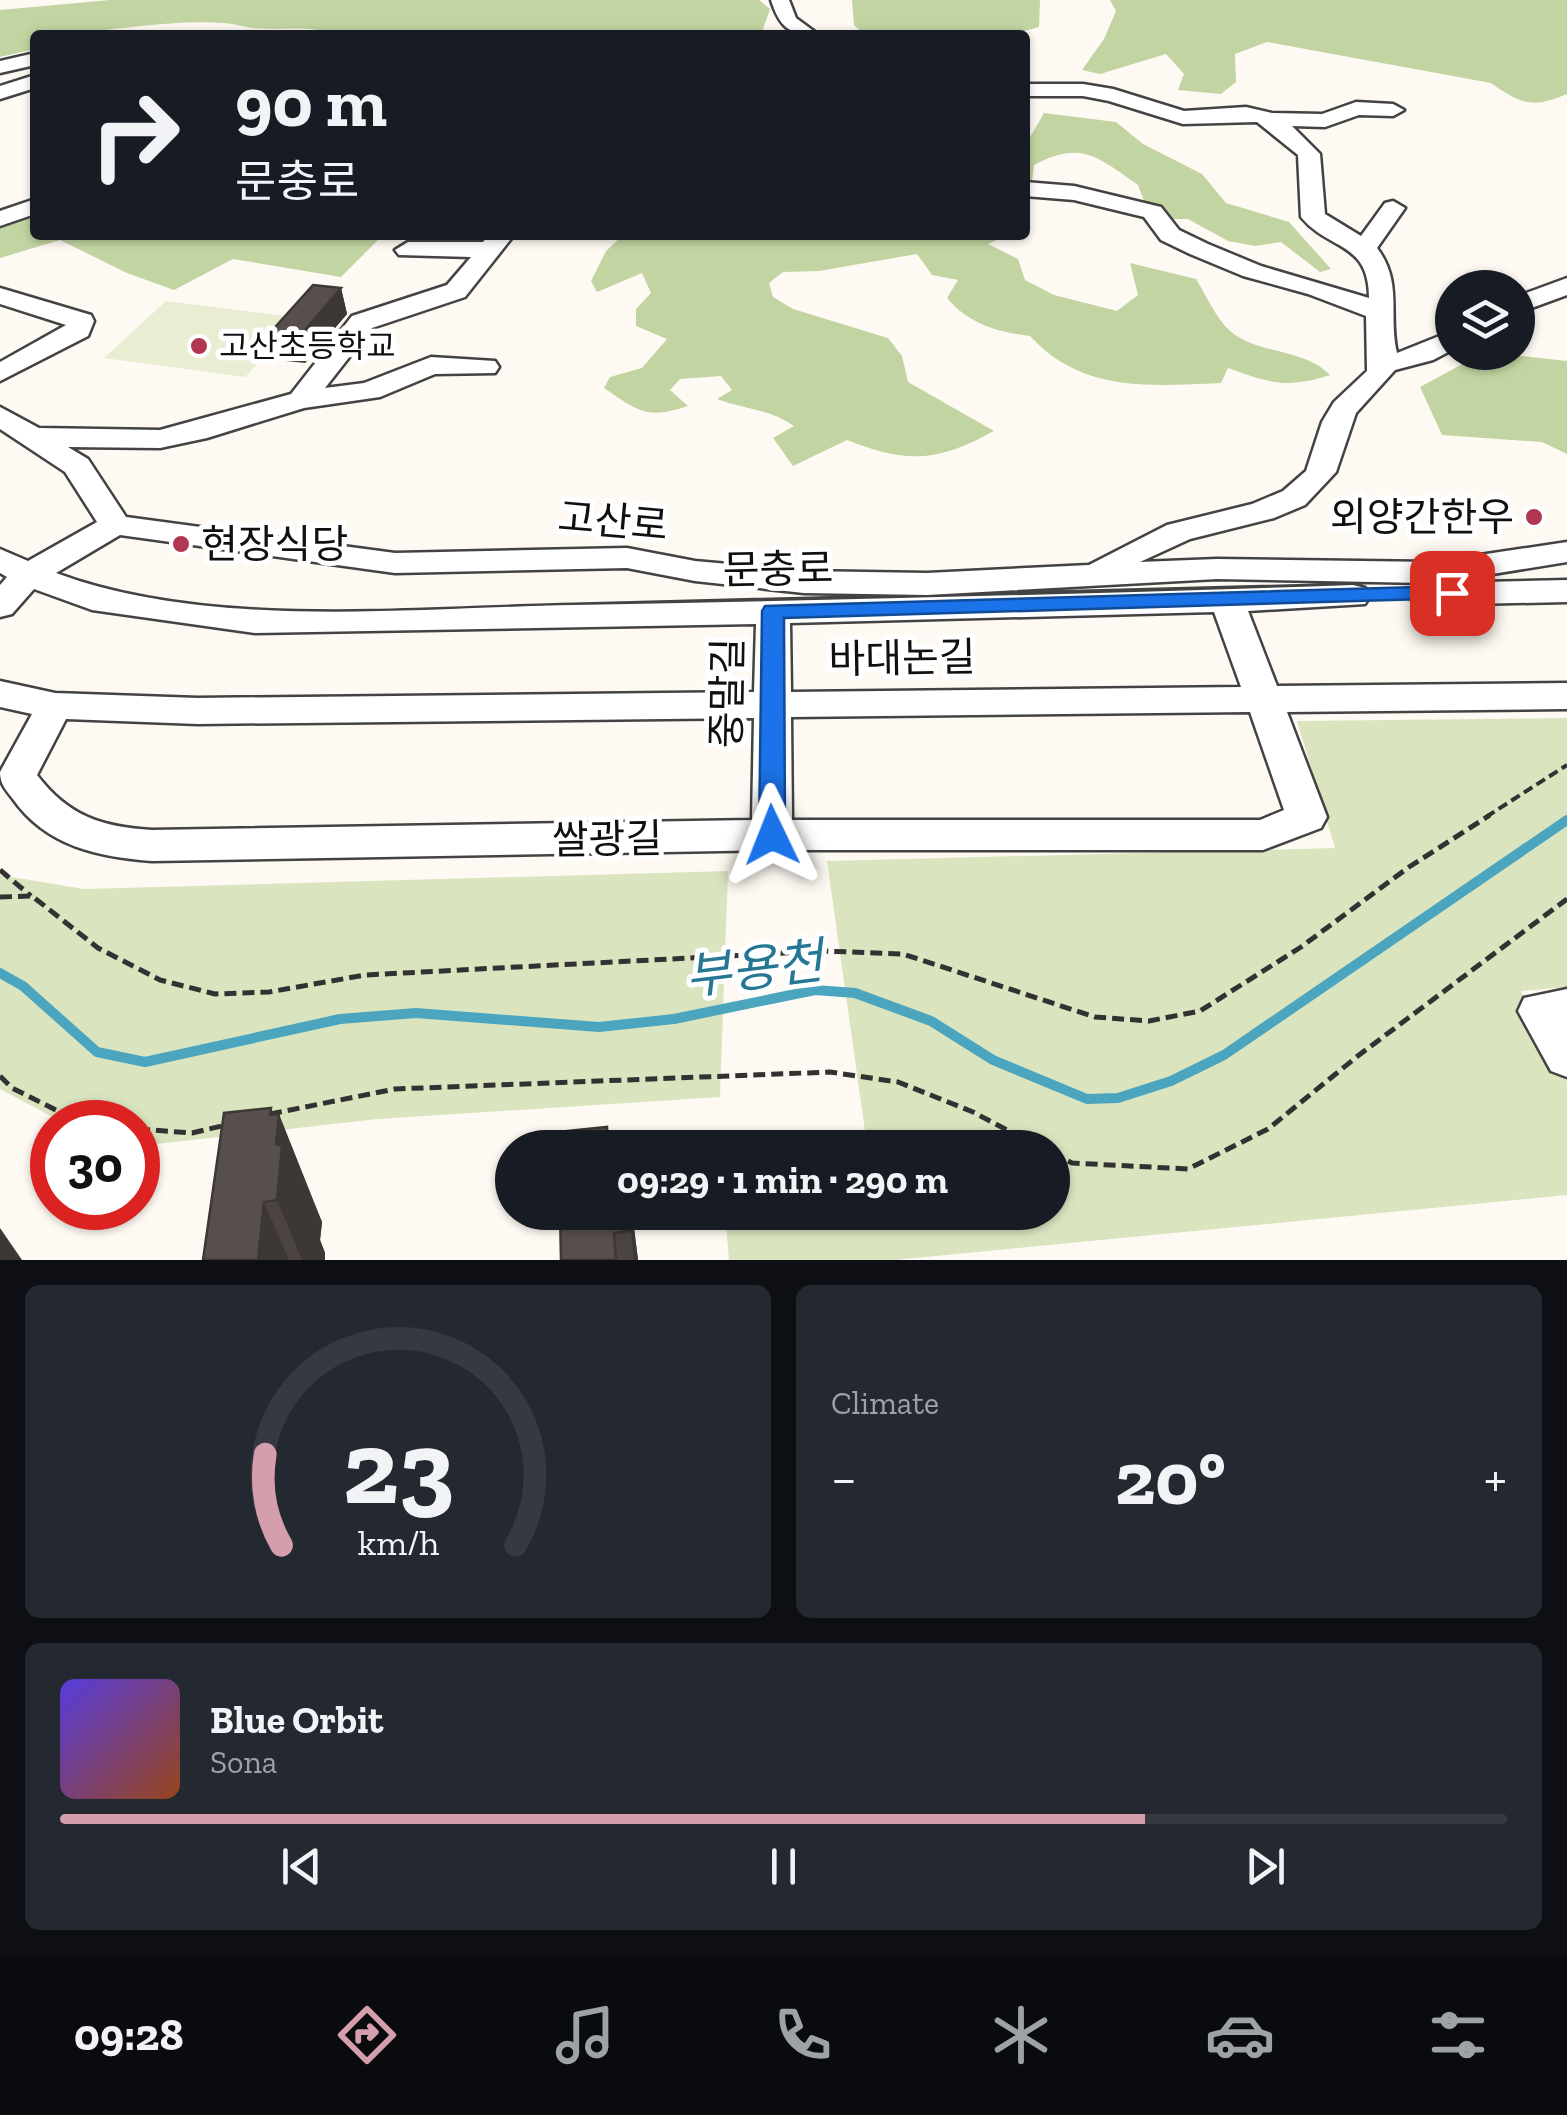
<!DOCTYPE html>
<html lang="en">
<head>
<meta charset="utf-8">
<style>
	:root { --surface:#171b24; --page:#242831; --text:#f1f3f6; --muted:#9ea1a6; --line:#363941; --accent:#d49eac }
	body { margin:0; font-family:"Zilla Slab","Noto Sans KR",serif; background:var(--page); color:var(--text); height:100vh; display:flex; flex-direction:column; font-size:38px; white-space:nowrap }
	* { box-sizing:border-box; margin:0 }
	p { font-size:32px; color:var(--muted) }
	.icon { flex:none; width:55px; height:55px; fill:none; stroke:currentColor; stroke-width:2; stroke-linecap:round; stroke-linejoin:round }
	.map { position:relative; height:1260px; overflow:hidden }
	.drawer { display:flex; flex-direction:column; gap:25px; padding:25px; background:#0d0f14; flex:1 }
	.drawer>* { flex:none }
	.banner { position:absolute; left:30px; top:30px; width:1000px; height:210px; border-radius:10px; box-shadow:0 2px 8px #0004; background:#171b24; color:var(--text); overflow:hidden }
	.controls { position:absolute; left:1435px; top:270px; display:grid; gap:20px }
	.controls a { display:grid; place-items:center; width:100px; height:100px; border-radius:50%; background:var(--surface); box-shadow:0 2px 8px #0004; font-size:50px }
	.speed { position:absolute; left:30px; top:1100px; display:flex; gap:20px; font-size:50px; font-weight:700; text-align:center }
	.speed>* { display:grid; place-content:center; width:130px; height:130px; border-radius:50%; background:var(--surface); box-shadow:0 2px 8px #0004; line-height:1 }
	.speed .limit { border:15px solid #d22; background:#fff; color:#111 }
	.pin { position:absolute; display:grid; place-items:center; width:85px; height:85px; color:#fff; margin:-42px; border-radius:20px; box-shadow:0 5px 15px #0006 }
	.me { position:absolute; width:110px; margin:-55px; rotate:358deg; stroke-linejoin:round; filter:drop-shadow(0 0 8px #0008) }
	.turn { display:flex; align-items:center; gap:35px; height:210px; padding:0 40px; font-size:45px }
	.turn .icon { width:130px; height:130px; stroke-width:2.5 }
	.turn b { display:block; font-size:70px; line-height:85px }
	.big { font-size:75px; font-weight:700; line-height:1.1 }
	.drawer .tile { flex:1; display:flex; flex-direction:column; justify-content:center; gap:15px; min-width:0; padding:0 35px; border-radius:15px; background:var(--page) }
	.drawer .dial { align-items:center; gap:0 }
	.dial svg { height:260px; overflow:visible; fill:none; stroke:var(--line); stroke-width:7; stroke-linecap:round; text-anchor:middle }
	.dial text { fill:var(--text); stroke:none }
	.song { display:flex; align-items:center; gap:30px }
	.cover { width:120px; height:120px; border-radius:15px; background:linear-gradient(135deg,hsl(250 70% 55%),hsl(20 70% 35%)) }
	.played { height:10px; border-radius:5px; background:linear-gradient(90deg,var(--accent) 75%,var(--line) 75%) }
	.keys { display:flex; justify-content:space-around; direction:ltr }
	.heat { display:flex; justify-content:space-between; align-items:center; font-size:55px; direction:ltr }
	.drawer .tiles { flex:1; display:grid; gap:25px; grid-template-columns:1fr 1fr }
	.tile:last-child { grid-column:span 2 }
	.trip { position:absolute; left:495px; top:1130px; width:575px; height:100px; border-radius:50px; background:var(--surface); box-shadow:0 2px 8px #0004; font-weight:700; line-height:100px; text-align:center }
	.menu { display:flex; height:160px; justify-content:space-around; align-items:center; background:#090b0e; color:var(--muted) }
	.menu .icon { width:70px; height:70px }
	.menu .on { color:var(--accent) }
	.menu b { font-size:45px; color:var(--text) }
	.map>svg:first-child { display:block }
</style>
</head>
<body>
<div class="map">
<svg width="1567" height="1260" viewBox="0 0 1567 1260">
	<rect width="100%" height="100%" fill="#fefaf3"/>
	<g fill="#dae5c0">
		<polygon points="1567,718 1567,987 1521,991 1567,1082 1567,1195 895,1260 729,1260 725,1213 1052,1212 1052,1148 719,1148 717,1135 865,1131 827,861 1335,848 1297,721"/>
		<polygon points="728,871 720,1097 378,1119 138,1146 138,1122 62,1122 0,1089 0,875 84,889"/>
	</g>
	<g fill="#c1d4a1">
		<path d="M110 0H759L770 9 761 35H338C306 24 285 31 253 28 243 27 233 23 222 23 160 19 97 35 35 35V49L0 57V10Z"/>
		<polygon points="852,0 1040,0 1039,27 1010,35 865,35 854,25"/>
		<path d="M1110 0H1567V94C1532 109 1521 104 1491 83L1267 42 1235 54 1236 82 1221 94 1178 90 1184 74 1166 54 1100 74 1082 70 1104 39 1116 11Z"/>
		<path d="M1044 113 1116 122 1143 144 1202 174 1226 203 1289 222 1331 269 1320 272 1281 242 1255 246 1228 241 1188 219H1167L1125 208 1144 201 1138 185C1097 157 1082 140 1034 165L1032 180 1025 185V146Z"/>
		<polygon points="35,210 35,235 383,235 341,277 233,259 174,290 127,273 60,240 0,258 0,225"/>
		<path d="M623 235H1008L988 244 1018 259 1025 280 1054 295 1117 311 1138 295 1130 263 1196 279C1205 294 1214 313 1225 326 1252 356 1302 346 1330 375 1287 389 1269 383 1228 368L1221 383C1149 386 1082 393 1030 336 997 332 969 324 947 298L958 280 932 275 917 254 819 271 783 272 769 283 773 297 793 309 888 338 902 356 908 382 994 431C937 462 908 464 847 440L793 466 773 438 794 426C767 408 747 410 717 399L732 390 721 376 680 379 670 390 688 406C647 420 638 411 604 388L610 377 642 368 667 339 636 326V309L651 293 642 273 597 292 591 281 606 251Z"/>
		<polygon points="1485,352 1567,361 1567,454 1542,442 1442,435 1420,387"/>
	</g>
	<polygon fill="#e9edd1" points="166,301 301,318 245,377 104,358"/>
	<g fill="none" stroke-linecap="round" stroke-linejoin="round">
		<polyline stroke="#4ca5bf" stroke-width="10" points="0,973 23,986 97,1052 145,1062 340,1019 416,1013 599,1027 674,1019 815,990 855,993 931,1021 993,1060 1087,1099 1118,1098 1171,1081 1224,1055 1567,820"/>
		<g stroke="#434343" stroke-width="5">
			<g id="minor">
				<path d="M771 0H789L796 18 819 35C789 35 780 28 771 0Z"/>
				<polygon points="35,53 35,65 0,73 0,61"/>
				<polygon points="35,75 35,88 0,99 0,86"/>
				<path d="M1025 84H1083L1113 89 1184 111 1246 107 1272 113 1322 114 1356 102 1393 104 1404 110 1393 116 1359 115 1325 127 1292 126 1320 154 1325 214 1361 236 1385 203 1393 201 1405 208 1377 248C1403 282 1388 315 1397 353L1452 331V350L1433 360 1395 370 1356 413 1336 472 1305 505 1274 518 1190 539 1140 562 1217 559 1433 562 1567 542V562L1437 583 1567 580V602L1425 605 1413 602 1408 594 1413 586 1424 583 1217 579 927 595 804 593 695 581 627 568 395 573 120 535 56 573C210 630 410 608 574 605 833 600 1093 594 1353 585L1365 588 1370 596 1365 604 1248 611 1277 686 1567 683V709L1287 712 1327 817 1321 828 1263 850H772L152 861C98 857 46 846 13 799 6 790 0 784 0 772L32 714 0 707V681L55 693 198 698 754 692 756 624 255 633 92 610 34 589 12 614 0 617V585L7 577 0 573V549L28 561 97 522 65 472 0 429V407L39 428 160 430 291 394 352 316 447 285 471 257 399 255 395 250 408 242H483L489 235H514L465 297 372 328 325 388 364 383 431 357 495 361 499 367 495 373 435 374 380 397 304 408 207 438 160 448 68 447 88 459 126 517 395 553 627 548 695 561 804 571 927 573 1089 565 1167 525 1252 504 1283 491 1306 471 1322 422 1334 402 1367 371 1366 316 1308 294 1243 276 1190 254 1161 240 1144 217 1074 200 1025 196V182L1074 186 1161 207 1179 230 1208 244 1261 266 1369 298C1369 241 1329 251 1301 217L1298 155 1257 122 1183 124 1109 101 1083 96H1025ZM1214 612 1241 687 791 692 790 623ZM1250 712 1284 810 1260 820H792L791 717ZM754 718 752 820 152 830C102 827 68 816 37 775L66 719 198 724Z"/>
				<polygon points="35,199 35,214 0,226 0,211"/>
				<polygon points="1567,278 1567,295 1518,313 1518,296"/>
				<polygon points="0,288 91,315 94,321 88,336 0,381 0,362 66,325 0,304"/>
				<polygon points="1567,989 1567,1077 1551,1071 1518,1011 1524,998"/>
			</g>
		</g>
		<polyline stroke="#323232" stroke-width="4" stroke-dasharray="10 5" stroke-linecap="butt" points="1486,817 1567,765"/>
		<g stroke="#323232" stroke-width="5" stroke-dasharray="12 6" stroke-linecap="butt">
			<polyline points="0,870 31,896"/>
			<polyline points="0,897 32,896 98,948 160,980 215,994 269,992 365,975 823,951 903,954 1095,1017 1149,1021 1200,1011 1301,947 1409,867 1490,815"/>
			<polyline points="0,1076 12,1088 80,1122"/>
			<polyline points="270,1114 395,1089 830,1072 898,1082 973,1112 1041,1148"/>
			<polyline points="138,1129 192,1133 226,1125"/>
			<polyline points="1052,1153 1072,1163 1188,1169 1268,1129 1359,1055 1567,899"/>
		</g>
		<use href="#minor" fill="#fff" fill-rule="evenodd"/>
	</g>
	<g fill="#4b4442">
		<polygon points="341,288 347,314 305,363 276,360 269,334"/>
		<polygon points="271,1108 322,1222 320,1240 325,1253 325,1260 203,1260"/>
		<polygon points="560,1212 632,1212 638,1260 561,1260"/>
	</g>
	<g fill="#3d3736">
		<polygon points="341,288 347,314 305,363 299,337"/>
		<polygon points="271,1108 278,1126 279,1114 322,1222 320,1240 325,1253 325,1260 302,1260 277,1200 276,1144 270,1115"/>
		<polygon points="264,1202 289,1260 258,1260"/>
		<polygon points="629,1212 632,1212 638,1260 634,1260"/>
		<polygon points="0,1228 22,1260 0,1260"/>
	</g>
	<g fill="#574f4d" stroke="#3d3736" stroke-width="2.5">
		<polygon points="313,285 341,288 299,337 269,334"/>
		<polygon points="271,1108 270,1115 279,1114 276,1144 282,1146 277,1200 264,1202 258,1260 203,1260 224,1113"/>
		<polygon points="607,1127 608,1148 559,1148 559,1132"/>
		<polygon points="560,1212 629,1212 630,1231 614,1233 616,1260 561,1260"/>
	</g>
	<polygon fill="#1a73e8" stroke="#114b97" stroke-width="2.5" points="1452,586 1464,593 1460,598 784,618 785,835 781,842 762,842 759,835 762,611 765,606"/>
	<g fill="#b13651" stroke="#fff" stroke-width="4">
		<circle cx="199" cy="346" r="10"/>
		<circle cx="1534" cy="517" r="10"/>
		<circle cx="181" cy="544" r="10"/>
	</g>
	<g text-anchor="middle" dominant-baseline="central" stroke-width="10" stroke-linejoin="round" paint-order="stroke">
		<g font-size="32" fill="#101010" stroke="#fff" text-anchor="start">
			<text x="219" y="346">고산초등학교</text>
		</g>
		<g font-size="40" fill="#101010" stroke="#fff" text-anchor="end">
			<text x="1514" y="517">외양간한우</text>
			<text x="201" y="544" text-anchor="start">현장식당</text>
		</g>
		<g font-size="40" fill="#101010" stroke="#fff">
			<text transform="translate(613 521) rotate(5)">고산로</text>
			<text transform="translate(778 569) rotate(-1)">문충로</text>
			<text transform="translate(902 658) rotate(-1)">바대논길</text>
			<text transform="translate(727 693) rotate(-89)">중말길</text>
			<text transform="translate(607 839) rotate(-1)">쌀광길</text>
		</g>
		<g font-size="50" font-style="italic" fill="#267794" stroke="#fff">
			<text transform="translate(754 969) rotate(-7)">부용천</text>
		</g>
	</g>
</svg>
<div class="controls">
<a><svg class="icon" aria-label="layers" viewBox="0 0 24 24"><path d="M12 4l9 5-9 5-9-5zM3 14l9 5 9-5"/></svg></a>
</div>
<div class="speed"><div class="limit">30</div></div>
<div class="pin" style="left:1452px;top:593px;background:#d93025"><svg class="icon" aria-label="arrive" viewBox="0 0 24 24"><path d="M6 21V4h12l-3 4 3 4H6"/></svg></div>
<svg class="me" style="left:772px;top:835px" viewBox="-20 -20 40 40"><path d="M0-17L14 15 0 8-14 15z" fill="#1a73e8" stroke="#fff" stroke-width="4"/></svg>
<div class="trip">09:29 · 1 min · 290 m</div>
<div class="banner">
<div class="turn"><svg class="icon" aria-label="right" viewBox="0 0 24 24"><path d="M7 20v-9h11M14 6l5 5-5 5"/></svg><div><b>90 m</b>문충로</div></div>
</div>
</div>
<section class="drawer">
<div class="tiles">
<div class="tile dial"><svg viewBox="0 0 100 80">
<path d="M14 69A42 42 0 1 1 86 69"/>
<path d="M14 69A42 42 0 0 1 9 41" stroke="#d49eac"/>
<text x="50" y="56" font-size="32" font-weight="700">23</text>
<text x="50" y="72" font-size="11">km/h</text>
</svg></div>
<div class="tile"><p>Climate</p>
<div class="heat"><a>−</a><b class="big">20°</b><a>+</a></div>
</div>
<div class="tile">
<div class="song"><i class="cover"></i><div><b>Blue Orbit</b><p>Sona</p></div></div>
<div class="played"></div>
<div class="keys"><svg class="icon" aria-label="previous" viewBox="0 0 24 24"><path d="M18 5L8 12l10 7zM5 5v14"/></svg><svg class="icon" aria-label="pause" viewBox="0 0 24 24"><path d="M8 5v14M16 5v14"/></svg><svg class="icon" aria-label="next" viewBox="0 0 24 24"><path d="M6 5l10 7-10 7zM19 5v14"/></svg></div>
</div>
</div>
</section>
<nav class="menu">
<b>09:28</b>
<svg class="icon on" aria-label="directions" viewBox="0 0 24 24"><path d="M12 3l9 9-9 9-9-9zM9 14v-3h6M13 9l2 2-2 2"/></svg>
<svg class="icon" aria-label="music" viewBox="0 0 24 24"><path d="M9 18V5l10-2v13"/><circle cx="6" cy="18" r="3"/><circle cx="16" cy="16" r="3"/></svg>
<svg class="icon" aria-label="phone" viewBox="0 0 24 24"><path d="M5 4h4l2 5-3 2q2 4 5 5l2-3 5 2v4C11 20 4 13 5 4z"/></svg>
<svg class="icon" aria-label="climate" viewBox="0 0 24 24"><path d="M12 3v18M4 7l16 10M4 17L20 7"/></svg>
<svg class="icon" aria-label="car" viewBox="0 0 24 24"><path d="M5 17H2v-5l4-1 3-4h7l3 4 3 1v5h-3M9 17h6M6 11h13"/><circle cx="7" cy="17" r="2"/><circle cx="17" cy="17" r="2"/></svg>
<svg class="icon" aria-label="filters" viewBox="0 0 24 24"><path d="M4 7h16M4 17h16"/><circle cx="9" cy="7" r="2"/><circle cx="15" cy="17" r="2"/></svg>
</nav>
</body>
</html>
